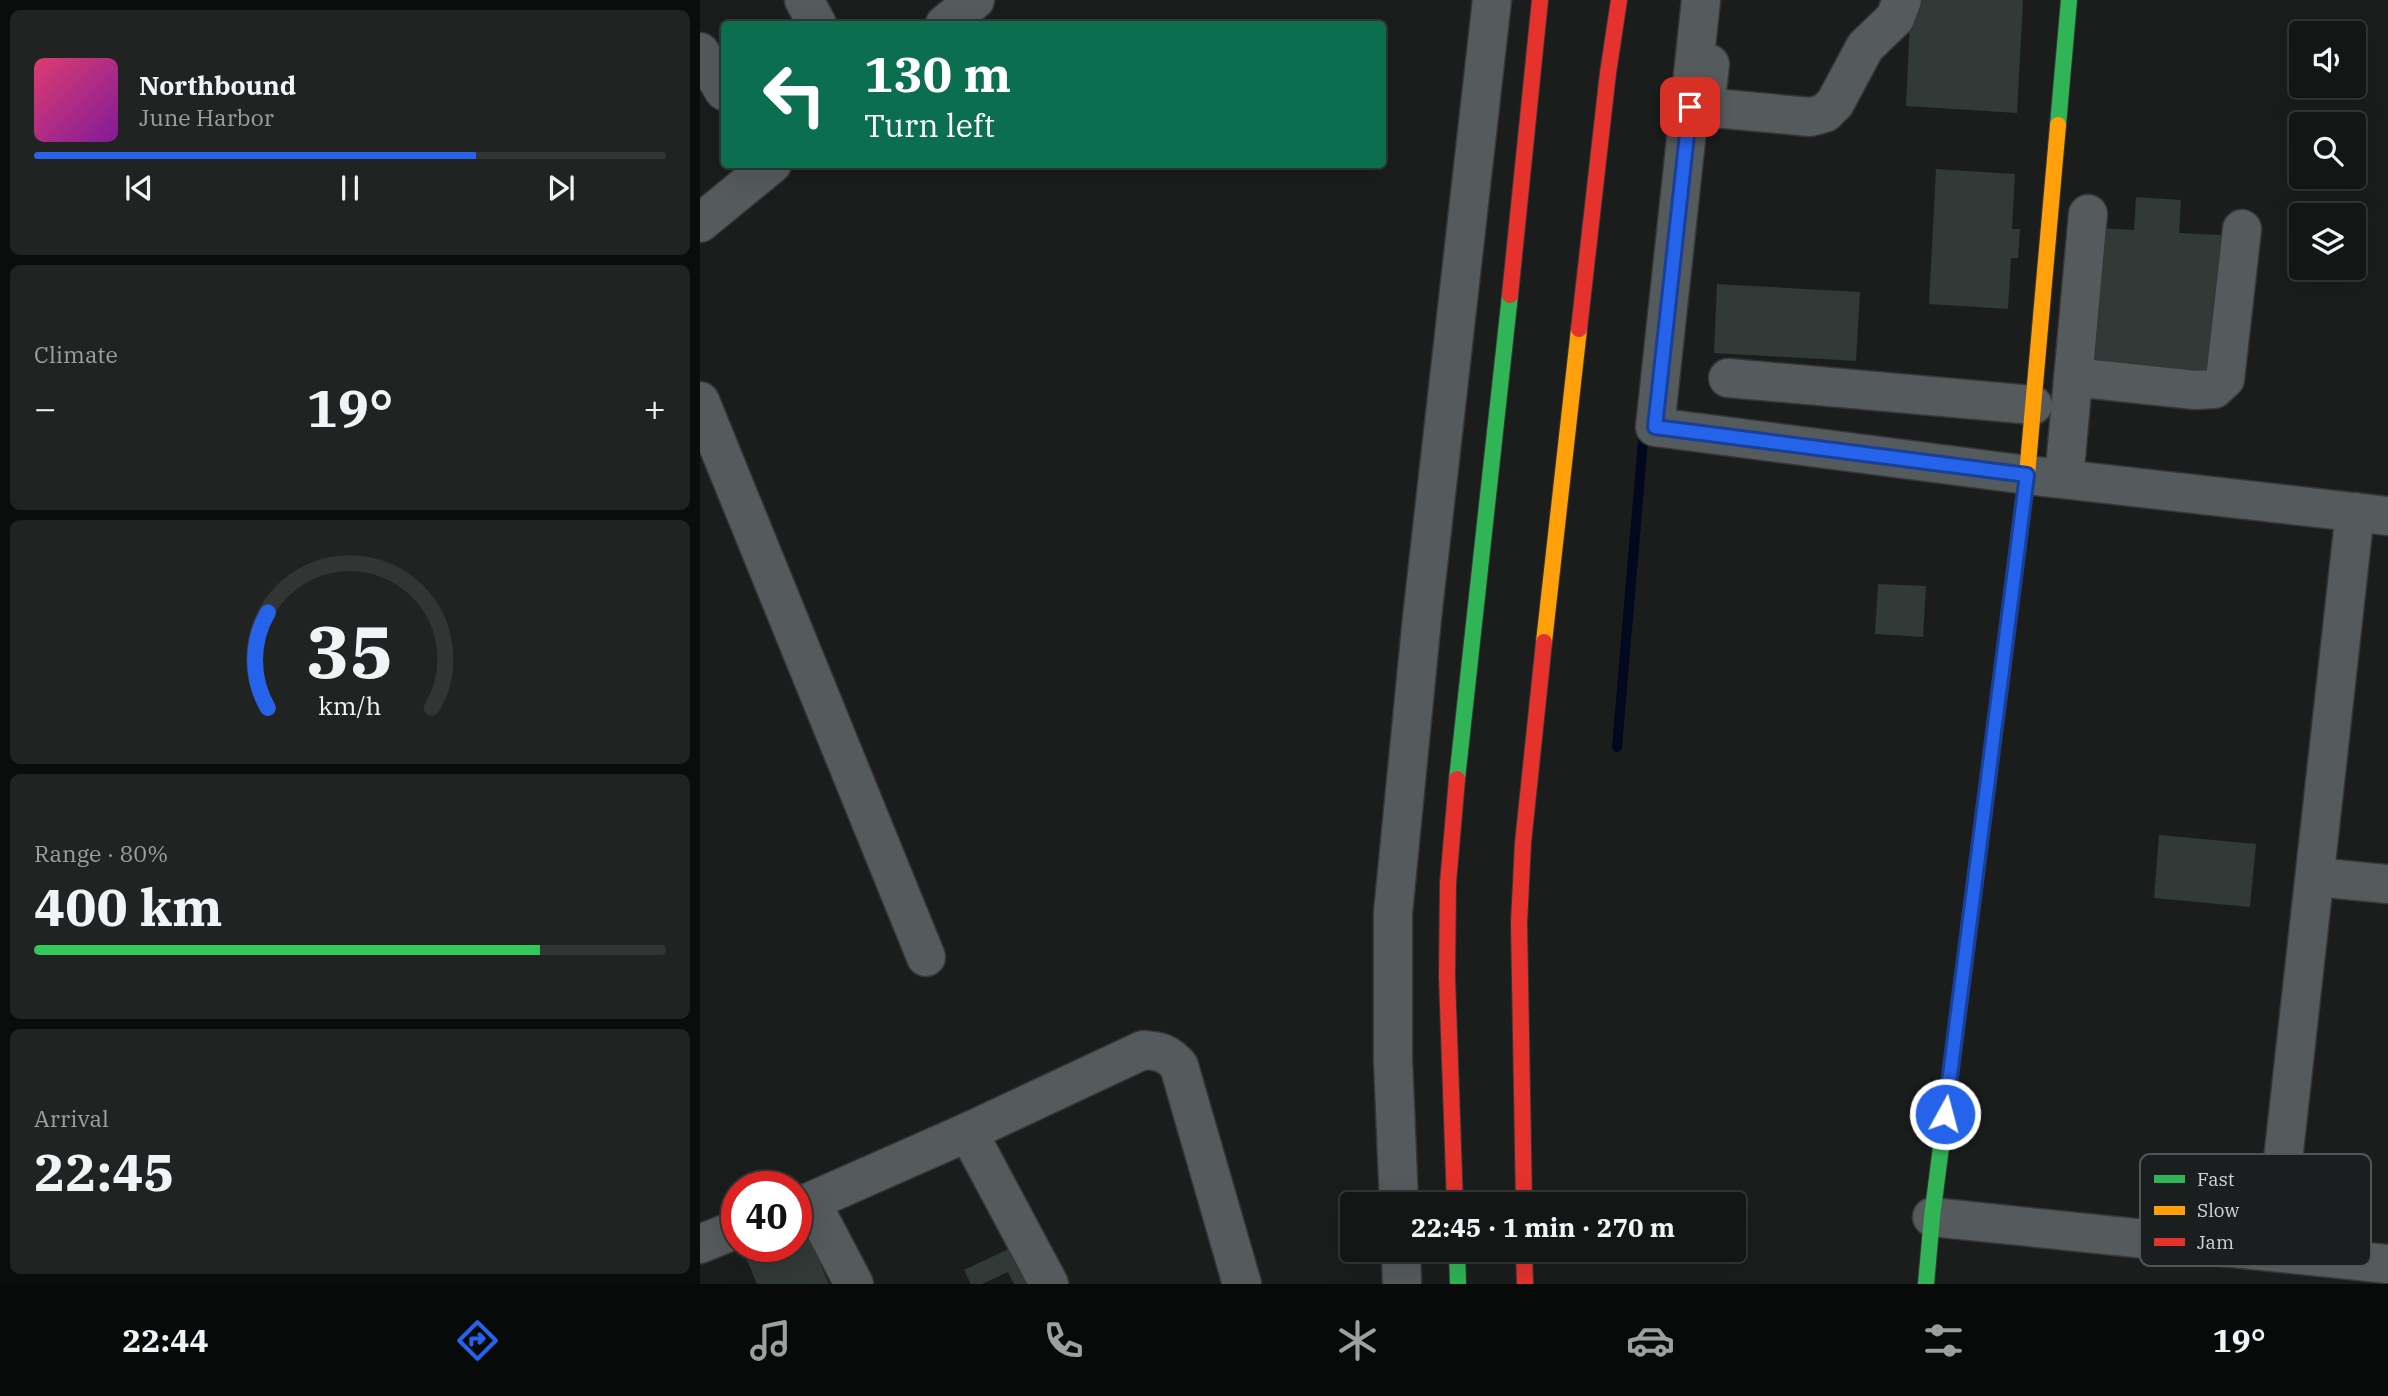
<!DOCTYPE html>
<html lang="en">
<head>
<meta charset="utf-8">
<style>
	:root { --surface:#141616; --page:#212323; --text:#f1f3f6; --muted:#9d9fa1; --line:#333535; --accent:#2563eb }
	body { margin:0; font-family:"IBM Plex Serif",serif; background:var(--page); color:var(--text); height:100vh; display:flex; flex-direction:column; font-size:26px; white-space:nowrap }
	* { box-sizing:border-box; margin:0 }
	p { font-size:23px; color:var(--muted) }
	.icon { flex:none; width:38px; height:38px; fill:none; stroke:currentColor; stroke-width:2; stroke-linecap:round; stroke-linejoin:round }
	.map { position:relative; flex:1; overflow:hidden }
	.side { display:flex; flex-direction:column; gap:10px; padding:10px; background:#0b0c0c; width:700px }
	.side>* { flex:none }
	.hud { position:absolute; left:21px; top:21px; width:665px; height:147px; border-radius:7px; box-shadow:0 7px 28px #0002,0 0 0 2px var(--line); background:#0b6e4f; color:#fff; overflow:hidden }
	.fabs { position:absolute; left:1589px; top:21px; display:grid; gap:14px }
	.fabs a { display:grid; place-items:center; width:77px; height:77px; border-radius:7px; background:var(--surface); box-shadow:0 7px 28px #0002,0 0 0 2px var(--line); font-size:35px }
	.speed { position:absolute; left:21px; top:1171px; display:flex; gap:14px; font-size:35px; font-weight:700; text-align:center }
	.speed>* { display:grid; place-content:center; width:91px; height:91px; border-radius:50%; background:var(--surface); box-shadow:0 7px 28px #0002,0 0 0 2px var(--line); line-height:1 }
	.speed .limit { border:10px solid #d22; background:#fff; color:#111 }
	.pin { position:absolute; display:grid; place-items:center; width:60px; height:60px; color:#fff; margin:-30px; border-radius:14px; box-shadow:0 4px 10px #0006 }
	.me { position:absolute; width:77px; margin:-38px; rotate:7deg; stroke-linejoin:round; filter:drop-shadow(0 0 5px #0008) }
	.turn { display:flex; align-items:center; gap:24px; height:147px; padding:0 28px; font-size:32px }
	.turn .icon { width:91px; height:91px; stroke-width:2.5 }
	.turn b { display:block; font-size:49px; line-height:60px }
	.big { font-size:52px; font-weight:800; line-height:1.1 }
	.side .card { flex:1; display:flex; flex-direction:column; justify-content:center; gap:10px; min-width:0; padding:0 24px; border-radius:10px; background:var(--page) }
	.side .dial { align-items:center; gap:0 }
	.dial svg { height:182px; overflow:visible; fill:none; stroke:var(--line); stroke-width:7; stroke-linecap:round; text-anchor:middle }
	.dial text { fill:var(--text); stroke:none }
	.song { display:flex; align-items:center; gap:21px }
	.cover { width:84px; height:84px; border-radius:10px; background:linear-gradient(135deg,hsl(340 70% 55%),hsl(290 70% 35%)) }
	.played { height:7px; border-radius:4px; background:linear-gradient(90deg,var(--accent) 70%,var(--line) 70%) }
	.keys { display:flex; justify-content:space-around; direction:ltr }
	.heat { display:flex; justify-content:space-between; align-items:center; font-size:38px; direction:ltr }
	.charge { height:10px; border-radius:5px; background:linear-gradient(90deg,#34c759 80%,var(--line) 0) }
	.trip { position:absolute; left:640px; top:1192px; width:406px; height:70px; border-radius:7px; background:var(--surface); box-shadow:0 7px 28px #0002,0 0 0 2px var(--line); font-weight:800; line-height:70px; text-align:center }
	.tabs { display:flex; height:112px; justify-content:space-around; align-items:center; background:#080909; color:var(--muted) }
	.tabs .icon { width:49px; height:49px }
	.tabs .active { color:var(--accent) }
	.tabs b { font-size:32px; color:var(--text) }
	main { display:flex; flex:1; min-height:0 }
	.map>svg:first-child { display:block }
</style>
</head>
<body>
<main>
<section class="side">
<div class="card">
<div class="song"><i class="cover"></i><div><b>Northbound</b><p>June Harbor</p></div></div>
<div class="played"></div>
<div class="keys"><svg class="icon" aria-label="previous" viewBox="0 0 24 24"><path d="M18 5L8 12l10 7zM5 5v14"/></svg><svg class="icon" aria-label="pause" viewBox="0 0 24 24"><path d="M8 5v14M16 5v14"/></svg><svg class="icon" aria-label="next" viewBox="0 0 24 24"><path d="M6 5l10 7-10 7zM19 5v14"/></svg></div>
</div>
<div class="card"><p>Climate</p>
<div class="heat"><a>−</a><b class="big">19°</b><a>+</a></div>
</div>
<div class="card dial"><svg viewBox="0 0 100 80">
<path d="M14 69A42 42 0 1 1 86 69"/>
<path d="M14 69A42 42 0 0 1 14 27" stroke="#2563eb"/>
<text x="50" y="56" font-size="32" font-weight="700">35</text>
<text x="50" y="72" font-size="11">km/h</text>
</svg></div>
<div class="card"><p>Range · 80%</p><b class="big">400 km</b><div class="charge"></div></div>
<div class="card"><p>Arrival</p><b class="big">22:45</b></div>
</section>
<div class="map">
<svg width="1688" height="1284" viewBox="0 0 1688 1284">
	<rect width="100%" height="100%" fill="#1b1d1d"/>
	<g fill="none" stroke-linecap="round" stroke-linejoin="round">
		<polyline stroke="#02081e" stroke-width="10" points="917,747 944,429"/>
	</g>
	<g fill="#313a36">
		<polygon points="1211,0 1323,0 1317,113 1206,106"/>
		<polygon points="1236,169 1315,174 1312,229 1320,229 1318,258 1311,258 1308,309 1229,304"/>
		<polygon points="1436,197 1481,200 1479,233 1521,235 1514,375 1393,368 1401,228 1434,230"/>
		<polygon points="1017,284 1160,292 1156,361 1014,353"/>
		<polygon points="1178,584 1226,586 1223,637 1175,634"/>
		<polygon points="1459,835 1556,844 1550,907 1454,898"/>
		<polygon points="99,1216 129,1284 57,1284 41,1246 96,1246 96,1217"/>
		<polygon points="319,1244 338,1284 314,1284 308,1272 282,1284 271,1284 264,1270"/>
	</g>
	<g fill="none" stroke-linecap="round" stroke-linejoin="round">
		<g stroke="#353737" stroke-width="41">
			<g id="street">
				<polyline points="104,0 117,24"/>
				<polyline points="1001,0 955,427 1327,475 1688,516"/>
				<polyline points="245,24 275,0"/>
				<polyline points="0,52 24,91"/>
				<polyline points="1010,64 1006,100 1014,108 1110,117 1125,113 1135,103 1165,47 1195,18 1202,0"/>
				<polyline points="0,223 72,164"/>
				<polyline points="1373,377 1495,390 1514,389 1525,379 1542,229"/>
				<polyline points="1028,378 1333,405"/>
				<polyline points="0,401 226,957"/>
				<polyline points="1364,479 1388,214"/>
				<polyline points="1615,877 1688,884"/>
				<polyline points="268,1132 349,1284"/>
				<polyline points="111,1202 154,1284"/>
				<polyline points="699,1204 693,1060 693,913 722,618 792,0"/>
				<path d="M96 1208 268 1132 443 1050C460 1051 468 1053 479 1066L542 1284"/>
				<polyline points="1232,1217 1688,1264"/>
				<polyline points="0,1244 37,1229"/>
				<polyline points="701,1250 702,1284"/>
				<polyline points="1573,1250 1655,512"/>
			</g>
		</g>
		<g stroke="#353737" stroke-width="18">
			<g id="fast">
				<polyline points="1358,125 1369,0"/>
				<polyline points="757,779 810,295"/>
				<polyline points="757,1250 758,1284"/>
				<polyline points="1226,1284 1232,1217 1299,696"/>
			</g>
		</g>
		<g stroke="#353737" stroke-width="18">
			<g id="slow">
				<polyline points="844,642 879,329"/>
				<polyline points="1299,696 1327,475 1358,125"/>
			</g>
		</g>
		<g stroke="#353737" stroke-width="18">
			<g id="jam">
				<polyline points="810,295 840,0"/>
				<polyline points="879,329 908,73 919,0"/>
				<polyline points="755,1204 747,977 748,883 757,779"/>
				<polyline points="824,1204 819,923 823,843 844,642"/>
				<polyline points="824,1250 825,1284"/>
			</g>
		</g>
		<use href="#street" stroke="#555a5d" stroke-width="38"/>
		<use href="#fast" stroke="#30b455" stroke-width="16"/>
		<use href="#slow" stroke="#ff9f0a" stroke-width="16"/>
		<use href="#jam" stroke="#e5322d" stroke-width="16"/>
	</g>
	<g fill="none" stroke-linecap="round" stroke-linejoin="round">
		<g stroke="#184099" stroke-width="18">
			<polyline id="route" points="990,107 955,427 1327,475 1245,1114"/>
		</g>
		<use href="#route" stroke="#2563eb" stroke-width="12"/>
	</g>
	<rect x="1440" y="1154" width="231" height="112" rx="10" fill="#1a1e1e" stroke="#515555" stroke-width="2"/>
	<rect x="1454" y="1175" width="31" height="8" fill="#30b455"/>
	<rect x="1454" y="1206" width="31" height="9" fill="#ff9f0a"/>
	<rect x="1454" y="1238" width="31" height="8" fill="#e5322d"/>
	<g font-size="19" fill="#d2d4d4">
		<text x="1497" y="1186">Fast</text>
		<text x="1497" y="1217">Slow</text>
		<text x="1497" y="1249">Jam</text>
	</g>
</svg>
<div class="fabs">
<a><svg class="icon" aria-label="sound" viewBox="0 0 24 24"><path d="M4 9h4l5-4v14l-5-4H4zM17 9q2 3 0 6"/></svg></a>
<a><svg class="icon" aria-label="search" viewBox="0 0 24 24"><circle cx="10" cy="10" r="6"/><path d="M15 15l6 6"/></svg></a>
<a><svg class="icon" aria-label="layers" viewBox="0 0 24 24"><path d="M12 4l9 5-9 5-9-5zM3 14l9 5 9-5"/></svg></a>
</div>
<div class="speed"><div class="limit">40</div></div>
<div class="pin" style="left:990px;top:107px;background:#d93025"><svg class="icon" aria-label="arrive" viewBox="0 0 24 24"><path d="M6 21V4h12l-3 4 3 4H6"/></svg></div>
<svg class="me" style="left:1245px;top:1114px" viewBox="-20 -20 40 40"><circle r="17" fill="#2563eb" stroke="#fff" stroke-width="3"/><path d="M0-11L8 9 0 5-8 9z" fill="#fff"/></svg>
<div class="trip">22:45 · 1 min · 270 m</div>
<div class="hud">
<div class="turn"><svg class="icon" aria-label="left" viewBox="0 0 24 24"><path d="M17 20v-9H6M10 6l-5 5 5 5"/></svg><div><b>130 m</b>Turn left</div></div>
</div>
</div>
</main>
<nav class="tabs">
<b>22:44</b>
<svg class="icon active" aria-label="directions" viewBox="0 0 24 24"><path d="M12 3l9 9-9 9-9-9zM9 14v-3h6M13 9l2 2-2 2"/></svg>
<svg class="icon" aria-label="music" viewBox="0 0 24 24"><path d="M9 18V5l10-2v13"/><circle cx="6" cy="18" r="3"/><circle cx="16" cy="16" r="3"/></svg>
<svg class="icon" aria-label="phone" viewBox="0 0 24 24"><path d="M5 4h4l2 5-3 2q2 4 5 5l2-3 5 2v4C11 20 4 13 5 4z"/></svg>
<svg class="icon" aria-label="climate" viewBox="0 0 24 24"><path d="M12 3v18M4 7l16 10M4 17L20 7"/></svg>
<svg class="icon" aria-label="car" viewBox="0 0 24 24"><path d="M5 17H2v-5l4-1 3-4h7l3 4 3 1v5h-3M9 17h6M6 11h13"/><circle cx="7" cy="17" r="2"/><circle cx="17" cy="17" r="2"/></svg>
<svg class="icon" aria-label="filters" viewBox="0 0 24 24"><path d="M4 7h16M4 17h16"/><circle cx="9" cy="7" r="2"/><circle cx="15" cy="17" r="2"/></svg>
<b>19°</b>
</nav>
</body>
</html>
